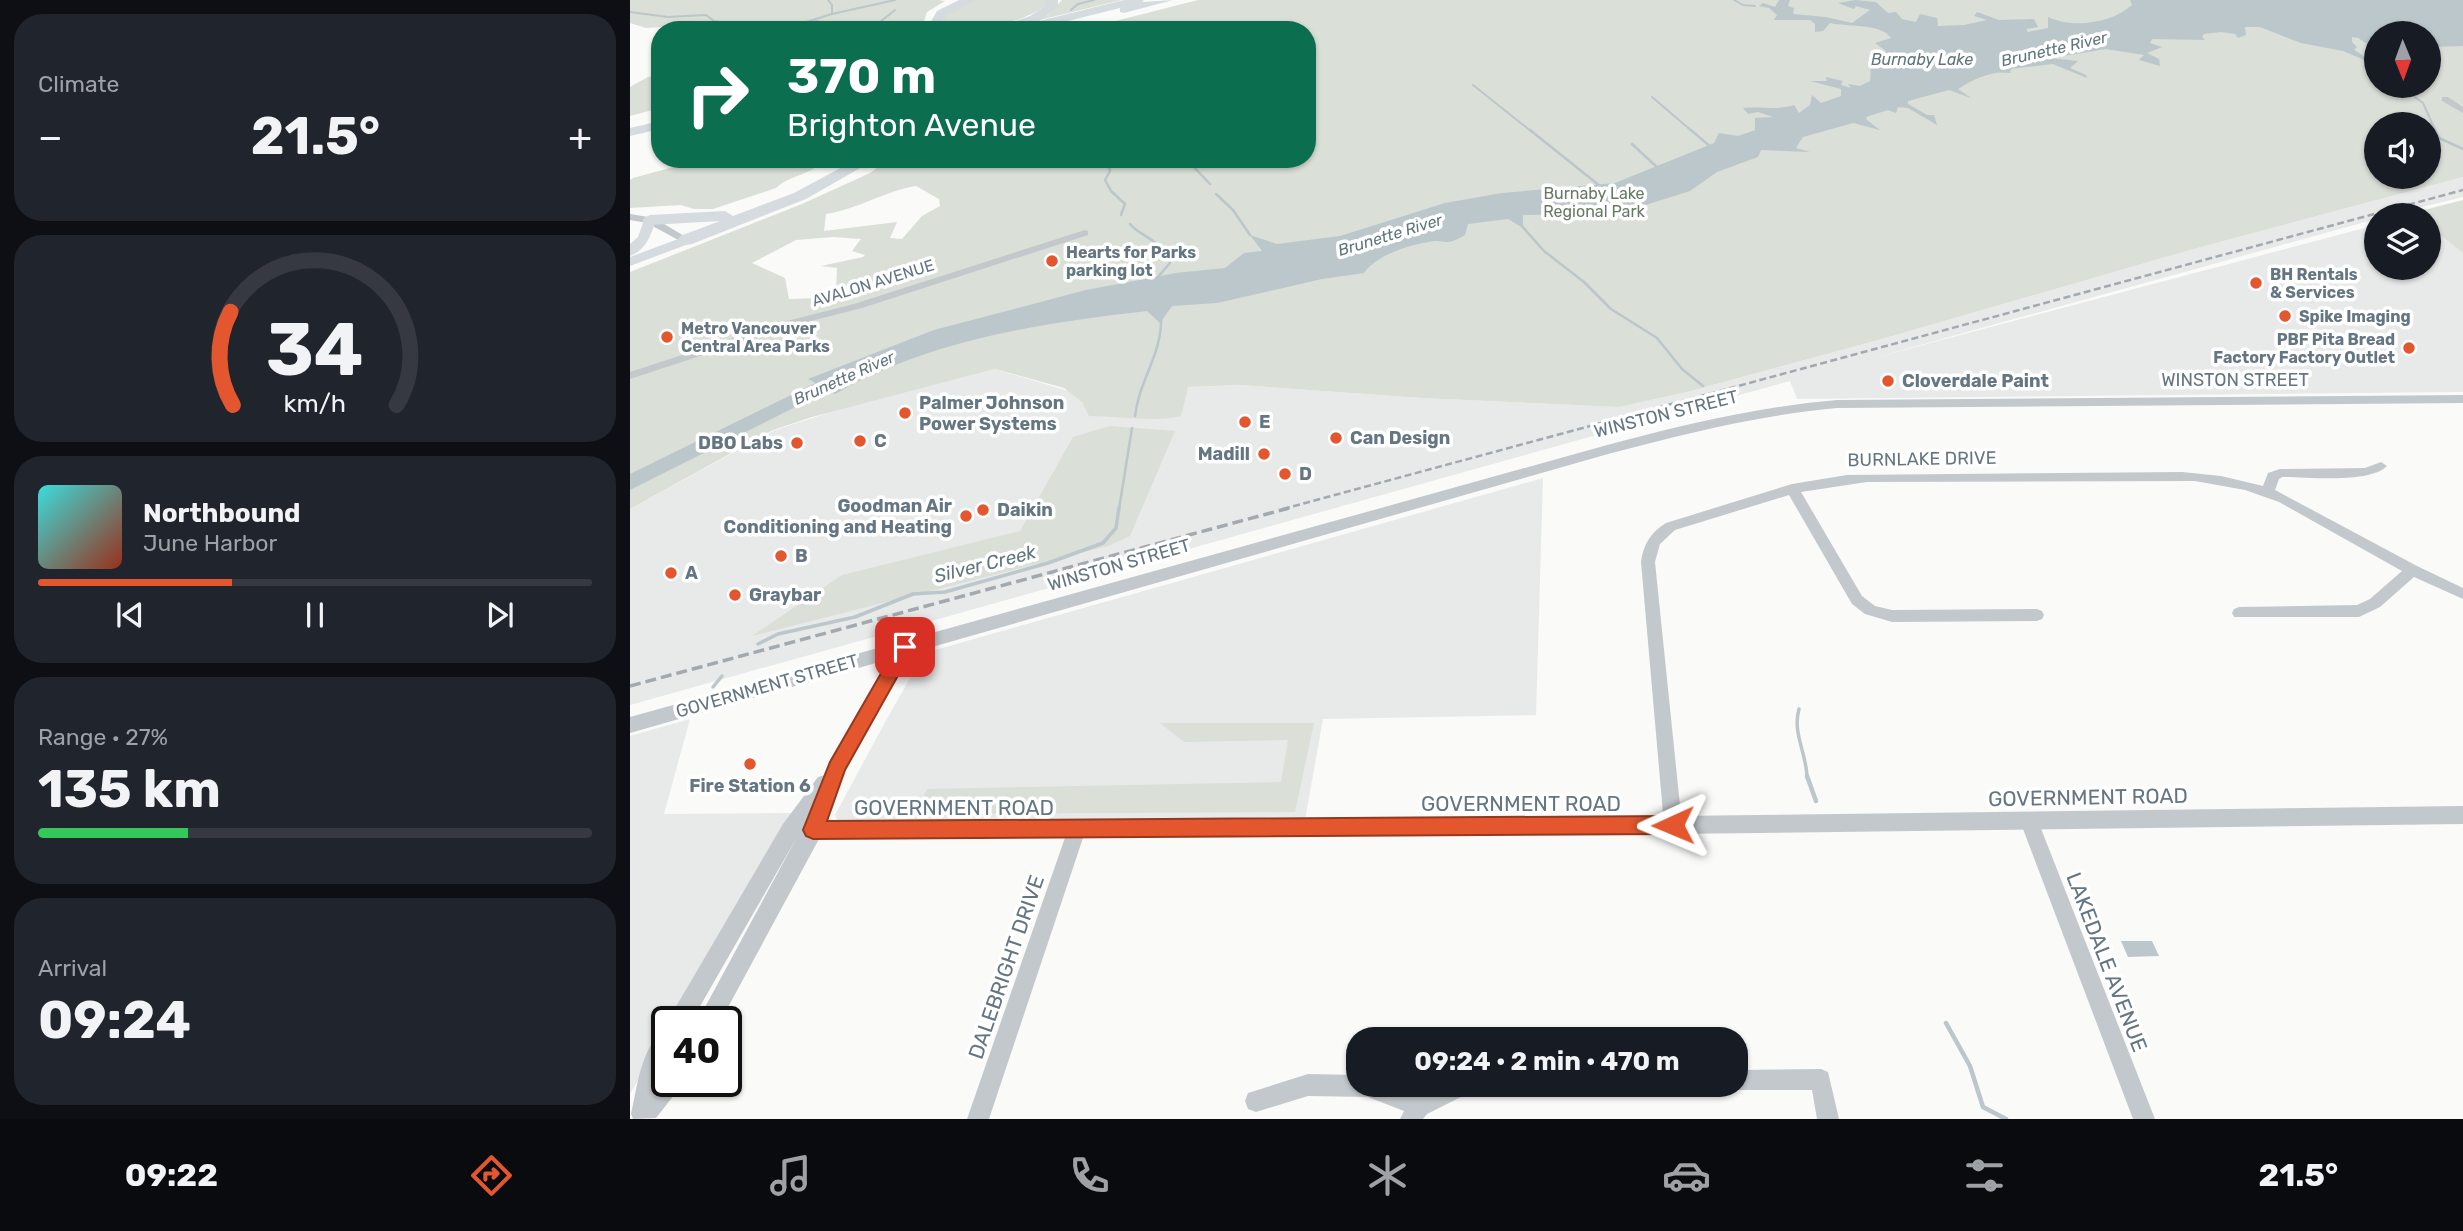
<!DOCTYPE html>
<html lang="en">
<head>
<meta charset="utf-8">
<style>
	:root { --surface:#171b24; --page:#20242c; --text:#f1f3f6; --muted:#9ea1a6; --line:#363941; --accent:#e4572e }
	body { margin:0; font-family:Rubik,sans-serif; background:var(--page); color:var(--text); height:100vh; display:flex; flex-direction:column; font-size:26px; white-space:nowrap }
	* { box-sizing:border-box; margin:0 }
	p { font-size:23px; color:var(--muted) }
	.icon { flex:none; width:38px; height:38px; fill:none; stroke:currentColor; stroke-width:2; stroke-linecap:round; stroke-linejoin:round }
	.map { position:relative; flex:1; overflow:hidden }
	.panel { display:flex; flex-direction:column; gap:14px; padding:14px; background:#0d0f14; width:630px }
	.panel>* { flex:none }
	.banner { position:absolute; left:21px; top:21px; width:665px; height:147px; border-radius:28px; box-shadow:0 2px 5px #0004; background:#0b6e4f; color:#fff; overflow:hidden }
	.needle { width:46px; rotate:179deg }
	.controls { position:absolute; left:1734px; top:21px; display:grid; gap:14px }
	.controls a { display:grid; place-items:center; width:77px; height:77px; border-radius:50%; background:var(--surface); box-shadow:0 2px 5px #0004; font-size:35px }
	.speed { position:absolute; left:21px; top:1006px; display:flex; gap:14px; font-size:35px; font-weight:700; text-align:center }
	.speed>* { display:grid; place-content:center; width:91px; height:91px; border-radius:50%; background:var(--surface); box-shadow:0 2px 5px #0004; line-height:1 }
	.speed .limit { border:4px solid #111; border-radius:10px; background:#fff; color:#111 }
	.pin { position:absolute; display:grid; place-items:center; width:60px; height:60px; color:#fff; margin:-30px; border-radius:14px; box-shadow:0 4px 10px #0006 }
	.me { position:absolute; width:77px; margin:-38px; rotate:269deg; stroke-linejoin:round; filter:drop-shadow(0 0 5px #0008) }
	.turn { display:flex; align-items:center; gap:24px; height:147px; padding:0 21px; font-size:32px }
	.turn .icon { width:91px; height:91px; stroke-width:2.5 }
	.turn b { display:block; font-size:49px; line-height:60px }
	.big { font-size:52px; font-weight:700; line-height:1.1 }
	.panel .card { flex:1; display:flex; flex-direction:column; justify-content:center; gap:10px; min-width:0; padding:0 24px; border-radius:28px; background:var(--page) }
	.panel .dial { align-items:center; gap:0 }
	.dial svg { height:182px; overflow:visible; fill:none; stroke:var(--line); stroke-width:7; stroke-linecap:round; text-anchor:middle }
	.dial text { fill:var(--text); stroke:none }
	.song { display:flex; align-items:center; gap:21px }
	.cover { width:84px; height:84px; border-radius:10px; background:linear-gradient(135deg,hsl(180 70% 55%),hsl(10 70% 35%)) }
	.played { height:7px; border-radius:4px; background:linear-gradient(90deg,var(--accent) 35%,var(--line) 35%) }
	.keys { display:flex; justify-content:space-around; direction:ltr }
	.heat { display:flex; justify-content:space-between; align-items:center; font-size:38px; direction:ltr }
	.charge { height:10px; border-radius:5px; background:linear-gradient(90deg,#34c759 27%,var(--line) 0) }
	.trip { position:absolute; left:716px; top:1027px; width:402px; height:70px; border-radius:28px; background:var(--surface); box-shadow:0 2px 5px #0004; font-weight:700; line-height:70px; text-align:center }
	.menu { display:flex; height:112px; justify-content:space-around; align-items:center; background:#090b0e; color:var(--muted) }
	.menu .icon { width:49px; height:49px }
	.menu .selected { color:var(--accent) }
	.menu b { font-size:32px; color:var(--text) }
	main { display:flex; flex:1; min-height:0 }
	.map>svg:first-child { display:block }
</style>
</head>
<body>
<main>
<section class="panel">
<div class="card"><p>Climate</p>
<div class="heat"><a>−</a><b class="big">21.5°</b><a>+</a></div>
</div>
<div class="card dial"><svg viewBox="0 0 100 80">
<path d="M14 69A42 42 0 1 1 86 69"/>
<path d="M14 69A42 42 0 0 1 13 28" stroke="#e4572e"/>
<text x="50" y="56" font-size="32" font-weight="700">34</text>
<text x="50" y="72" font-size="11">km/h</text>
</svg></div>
<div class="card">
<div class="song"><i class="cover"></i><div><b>Northbound</b><p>June Harbor</p></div></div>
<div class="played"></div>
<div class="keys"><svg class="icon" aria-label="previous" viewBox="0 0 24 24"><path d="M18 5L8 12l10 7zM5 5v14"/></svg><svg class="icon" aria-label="pause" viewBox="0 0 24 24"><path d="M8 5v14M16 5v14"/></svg><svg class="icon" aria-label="next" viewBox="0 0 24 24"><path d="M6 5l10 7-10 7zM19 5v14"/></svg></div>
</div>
<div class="card"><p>Range · 27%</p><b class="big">135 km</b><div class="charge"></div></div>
<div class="card"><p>Arrival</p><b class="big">09:24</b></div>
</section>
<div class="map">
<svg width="1833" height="1119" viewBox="0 0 1833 1119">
	<rect width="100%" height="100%" fill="#fafaf8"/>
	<g fill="#e8e9e9">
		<polygon points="1833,177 1833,197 1759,215 1746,215 1746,219 1240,359 1746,225 1746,268 1799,268 1799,226 1833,253 1833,392 1167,399 1160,381 0,705 0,509 145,430 204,411 365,369 475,402 558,387 610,385 792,398 989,407 1057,392 1252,339 1560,250"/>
		<polygon points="913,478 906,715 693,719 675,820 209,824 205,815 253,726 290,660 305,650"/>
		<polygon points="60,719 34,814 162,813 42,1022 37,1022 37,1031 0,1094 0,736"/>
	</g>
	<g fill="#dadfd7" fill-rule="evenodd">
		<polygon points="0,0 309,0 315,1 297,12 291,30 171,30 192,21 158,30 70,30 48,26 16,28 0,23"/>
		<path d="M346 0H416L418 3 417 6C383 26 351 30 312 30L314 16Z"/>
		<polygon points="432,0 492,0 393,24 418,15"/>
		<path d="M568 0H1833V177L1560 250 1252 339 1057 392 989 407 792 398 610 385 558 387 551 416C522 423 490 416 459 416L452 402 434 388 365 369 182 417 143 430 0 509V272L172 204 240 173 259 159H677V30H463L466 26ZM1746 33H1799V86H1746ZM1746 124H1799V177H1746ZM286 186 309 199 310 206 292 216 272 239 260 238 267 222 194 231 196 214C228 209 255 191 286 186ZM203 237 231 239 222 251 235 255 233 257 191 266 207 268 206 292 190 298 159 299 155 278 122 263 166 240Z"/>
		<polygon points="30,75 30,108 0,116 0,87 18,77"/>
		<path d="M73 159H196C180 176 161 174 146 188L83 209H64L51 205 0 208V180L3 178Z"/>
		<polygon points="1833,200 1833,253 1799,226 1799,215 1785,215 1786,212"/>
		<polygon points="480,426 545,431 500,536 478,546 122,636 212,575 390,531 443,437"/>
		<polygon points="530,723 684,723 665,812 285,814 297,789 651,782 658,740 554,742"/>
	</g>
	<g fill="#bbc7cb">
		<path d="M1149 0H1160L1158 6 1164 8 1163 14 1196 17 1222 23 1240 10 1226 6 1224 9 1208 3 1225 0 1246 2 1258 13 1266 12 1272 19 1286 22 1290 14 1307 18 1308 26 1334 25 1357 20 1344 16 1347 12 1369 20 1404 19 1408 27 1396 29 1398 32 1418 28V17C1443 29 1482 23 1502 5L1500 0H1833V46L1799 47V33H1746V50L1728 38 1722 37V42L1727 47 1724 50 1746 63V65L1713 51 1671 43 1630 27H1615L1616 35 1608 38 1605 34 1591 32 1574 34 1572 37 1575 40 1522 39 1520 43 1532 47 1517 53 1529 59 1530 66 1509 60 1514 55 1476 49 1421 58 1448 61 1440 68 1456 75 1457 78 1423 64 1381 69 1380 73C1363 70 1343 79 1328 89L1341 98 1319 90 1278 101V104L1297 115H1304L1307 125 1278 108 1268 107 1266 113 1258 110 1236 117 1237 120 1250 130 1223 123 1173 137 1166 148 1180 152 1131 150 1128 157 1087 172 1060 191 1006 208 953 214 893 215V228L878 219 838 224 835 235C813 248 817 238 798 242 776 246 747 255 734 273L692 279 587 303 542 306 530 323 517 311C412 323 298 340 205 394L178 379 304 330 456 290 546 273 595 268 614 253 632 251 620 235 647 244 710 236 815 203 872 193 985 183 1084 143 1089 133 1108 136 1125 130V118L1143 117 1128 112 1118 114 1113 108C1132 106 1145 111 1164 105L1169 113 1180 105 1182 95 1191 103 1211 96V89L1180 81H1197L1196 77 1213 81 1211 85 1221 88 1218 84 1230 86 1240 81 1241 67 1253 64 1256 51 1245 43 1261 38C1252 23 1217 27 1200 23L1193 31 1185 32V24L1180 20H1144L1147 15 1139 8 1129 6 1133 3 1145 7Z"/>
		<polygon points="1491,941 1522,941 1529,956 1498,957"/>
	</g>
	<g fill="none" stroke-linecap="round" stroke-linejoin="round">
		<g stroke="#bbc7cb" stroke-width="2">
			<polyline points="1104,0 1113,5 1125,6"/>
			<polyline points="441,10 448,4 464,0"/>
			<polyline points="0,12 38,17 76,15 84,21 125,30"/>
			<polyline points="202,14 265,0"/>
			<polyline points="185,21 229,30"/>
			<polyline points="150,30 202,14 202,5 198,0"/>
			<polyline points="240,30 265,10"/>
			<polyline points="457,30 459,27"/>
			<polyline points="843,85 902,132"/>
			<polyline points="1769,86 1793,103 1806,132"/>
			<polyline points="1022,97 1063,132"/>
		</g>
		<g stroke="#bbc7cb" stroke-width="2.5">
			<polyline points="900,130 970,186"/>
			<polyline points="1061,130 1082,148"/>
			<polyline points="1805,130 1809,138 1833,149"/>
			<polyline points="1002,144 1029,169"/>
			<polyline points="477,159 480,171 475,180 481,191 495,204 491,215"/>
			<polyline points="550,159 561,164 580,184"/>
			<polyline points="586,194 603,210 620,235"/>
			<path d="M500 224C507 233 519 236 529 246V251L538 253 540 263 527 278"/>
			<polyline points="890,224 914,251 954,282 981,309 1027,338 1052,369 1073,386"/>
			<path d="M505 416C509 380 533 353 531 316"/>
			<polyline points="489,509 502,428"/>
		</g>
		<g stroke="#bbc7cb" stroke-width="3.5">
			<polyline points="128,644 148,634 225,617 283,594 315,592 418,563 473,543 486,528 489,508"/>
			<polyline points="83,687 92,676"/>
			<path d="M1169 709C1162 733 1177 754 1177 778"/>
		</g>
		<g stroke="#bbc7cb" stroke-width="4.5">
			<polyline points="1177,776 1186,801"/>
			<polyline points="1316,1023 1340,1066 1353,1107 1376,1119"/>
		</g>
		<polygon fill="#bbc7cb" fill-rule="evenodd" points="218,367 225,369 227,373 225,377 0,490 0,474"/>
		<g fill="#c3c8cc" fill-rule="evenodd">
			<polygon points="1812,97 1818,97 1833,107 1833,113 1812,101"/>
			<polygon points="455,230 458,231 458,235 232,308 161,326 0,379 0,372 153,322 224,304"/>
			<path d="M1751 462 1757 466C1739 484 1678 477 1652 477L1649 479 1645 490 1787 566 1833 588V599L1784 577 1750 607 1729 617H1604L1602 613 1604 609 1609 607 1727 605 1740 599 1772 571 1649 502 1615 490 1565 481 1237 482 1171 492 1232 596 1245 606 1262 610 1407 609 1412 611 1414 615 1412 619 1407 621 1262 622 1235 614 1222 604 1159 495 1045 530 1030 544 1025 562 1052 825 1049 831 1043 833 1037 831 1034 825 1011 562C1013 545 1021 532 1036 523L1162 484 1217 475 1552 472 1591 476 1633 486 1638 473 1650 469 1735 468Z"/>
			<polygon points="1399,813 1405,815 1408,821 1525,1119 1503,1119 1390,821 1393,815"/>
			<polygon points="447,821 453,823 456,829 359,1119 337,1119 438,829 441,823"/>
			<polygon points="1191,1069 1198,1072 1209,1119 1187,1119 1182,1090 1106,1090 1098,1085 1106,1085 1106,1070"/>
			<polygon points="678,1074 728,1075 728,1085 762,1085 789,1095 810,1085 845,1085 841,1092 797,1114 793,1119 770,1119 774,1111 738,1097 678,1096 626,1112 618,1109 615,1101 618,1093"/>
		</g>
		<g fill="#c3c8cc" fill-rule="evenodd">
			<polygon points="0,214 24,218 61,240 52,242 17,223 0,220"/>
			<path d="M1833 395V403L1207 408C1129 415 1054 434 978 454L281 653 216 769 196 821 1043 816 1833 806V824L1043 834 189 839 90 1022H67L166 839 61 1022H37L153 824 188 777 195 775 260 659 0 733V717L970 447C1048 426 1126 407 1207 400Z"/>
			<path d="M37 1031V1082H52L48 1090 26 1118 3 1119 1 1114C7 1090 11 1041 37 1031Z"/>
		</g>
		<g fill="#d6dbdf" fill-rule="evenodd">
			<path d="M20 216 26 220C21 235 16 250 0 256V244L8 237 15 217Z"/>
			<polygon points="56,236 61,237 61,243 0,266 0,257"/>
		</g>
		<g fill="#d6dbdf" fill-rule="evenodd">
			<polygon points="329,0 347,0 316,16 308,30 296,30 307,11"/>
			<polygon points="416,0 428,0 428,7 409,21 494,0 514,0 512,2 543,0 494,13 490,12 490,8 402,30 361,30 400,16 416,6"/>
			<polygon points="30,121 30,129 0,136 0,128"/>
			<polygon points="227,159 246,159 176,199 62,244 56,245 48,240 50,236 90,221 20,225 12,220 20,215 95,211 103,216 164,193"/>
		</g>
		<polyline stroke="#a2aab0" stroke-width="2.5" stroke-dasharray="7 3.5" stroke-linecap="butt" points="653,509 1833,190"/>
		<polyline stroke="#a2aab0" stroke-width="3.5" stroke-dasharray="11 5" stroke-linecap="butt" points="0,686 659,508"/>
	</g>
	<polygon fill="#e4572e" stroke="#94391e" stroke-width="2" points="275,640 281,642 284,647 215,770 197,821 1043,816 1050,818 1053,825 1050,831 1043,834 183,839 176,836 173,830 200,762 269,642"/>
	<g fill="#e4572e" stroke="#fff" stroke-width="2.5">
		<circle cx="422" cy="261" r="7"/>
		<circle cx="1626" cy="283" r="7"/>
		<circle cx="1655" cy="316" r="7"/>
		<circle cx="37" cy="337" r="7"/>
		<circle cx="1779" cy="348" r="7"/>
		<circle cx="1258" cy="381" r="7"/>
		<circle cx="275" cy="413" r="7"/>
		<circle cx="615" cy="422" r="7"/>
		<circle cx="706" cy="438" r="7"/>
		<circle cx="230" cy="441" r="7"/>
		<circle cx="167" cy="443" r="7"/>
		<circle cx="634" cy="454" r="7"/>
		<circle cx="655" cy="474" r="7"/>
		<circle cx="353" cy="510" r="7"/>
		<circle cx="336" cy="516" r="7"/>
		<circle cx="151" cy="556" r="7"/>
		<circle cx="41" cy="573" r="7"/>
		<circle cx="105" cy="595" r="7"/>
		<circle cx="120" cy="764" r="7"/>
	</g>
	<g text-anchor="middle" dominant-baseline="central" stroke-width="7" stroke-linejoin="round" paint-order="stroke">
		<g font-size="16" font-style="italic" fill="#60757c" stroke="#fff">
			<text transform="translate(1424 49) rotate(-13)">Brunette River</text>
			<text x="1292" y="59">Burnaby Lake</text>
			<text transform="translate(760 235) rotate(-17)">Brunette River</text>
			<text transform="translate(214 378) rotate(-24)">Brunette River</text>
		</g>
		<g font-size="16" fill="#687a64" stroke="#fff">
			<text x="964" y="193">Burnaby Lake<tspan x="964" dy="18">Regional Park</tspan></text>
		</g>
		<g font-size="16" font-weight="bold" fill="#657683" stroke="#fff" text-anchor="start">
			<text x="436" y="252">Hearts for Parks<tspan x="436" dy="18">parking lot</tspan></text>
			<text x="1640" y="274">BH Rentals<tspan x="1640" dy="18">&amp; Services</tspan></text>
			<text x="1669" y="316">Spike Imaging</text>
			<text x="51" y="328">Metro Vancouver<tspan x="51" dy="18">Central Area Parks</tspan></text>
			<text x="1765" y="339" text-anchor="end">PBF Pita Bread<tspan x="1765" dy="18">Factory Factory Outlet</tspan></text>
		</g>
		<g font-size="16" fill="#657683" stroke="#fff">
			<text transform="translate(243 283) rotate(-17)">AVALON AVENUE</text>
		</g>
		<g font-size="18" fill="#657683" stroke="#fff">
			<text x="1605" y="380">WINSTON STREET</text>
			<text transform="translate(1036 414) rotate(-14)">WINSTON STREET</text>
			<text transform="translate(1292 459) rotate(-1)">BURNLAKE DRIVE</text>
			<text transform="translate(489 565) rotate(-16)">WINSTON STREET</text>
			<text transform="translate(137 686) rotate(-16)">GOVERNMENT STREET</text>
		</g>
		<g font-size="18" font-weight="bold" fill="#657683" stroke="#fff" text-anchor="start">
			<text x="1272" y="381">Cloverdale Paint</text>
			<text x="289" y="403">Palmer Johnson<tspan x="289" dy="21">Power Systems</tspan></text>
			<text x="629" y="422">E</text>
			<text x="720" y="438">Can Design</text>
			<text x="244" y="441">C</text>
			<text x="153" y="443" text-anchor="end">DBO Labs</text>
			<text x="620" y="454" text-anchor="end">Madill</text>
			<text x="669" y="474">D</text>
			<text x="322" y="506" text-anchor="end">Goodman Air<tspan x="322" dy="21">Conditioning and Heating</tspan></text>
			<text x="367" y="510">Daikin</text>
			<text x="165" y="556">B</text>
			<text x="55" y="573">A</text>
			<text x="119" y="595">Graybar</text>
			<text x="120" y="786" text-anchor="middle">Fire Station 6</text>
		</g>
		<g font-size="19" font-style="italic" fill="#60757c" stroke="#fff">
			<text transform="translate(355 564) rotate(-14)">Silver Creek</text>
		</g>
		<g font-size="21" fill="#657683" stroke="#fff">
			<text transform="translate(1458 797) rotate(-1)">GOVERNMENT ROAD</text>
			<text x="891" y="803">GOVERNMENT ROAD</text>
			<text x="324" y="807">GOVERNMENT ROAD</text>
			<text transform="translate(1477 962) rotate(69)">LAKEDALE AVENUE</text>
			<text transform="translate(376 967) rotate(-71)">DALEBRIGHT DRIVE</text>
		</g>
	</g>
</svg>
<div class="controls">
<a><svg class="needle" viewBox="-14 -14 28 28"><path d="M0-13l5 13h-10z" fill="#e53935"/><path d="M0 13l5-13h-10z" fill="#9ea1a6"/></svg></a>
<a><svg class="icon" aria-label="sound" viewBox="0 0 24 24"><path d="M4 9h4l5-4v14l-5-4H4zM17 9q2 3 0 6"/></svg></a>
<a><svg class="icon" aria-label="layers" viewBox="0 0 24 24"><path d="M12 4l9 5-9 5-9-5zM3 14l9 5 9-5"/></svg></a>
</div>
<div class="speed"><div class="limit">40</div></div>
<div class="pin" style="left:275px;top:647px;background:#d93025"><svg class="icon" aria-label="arrive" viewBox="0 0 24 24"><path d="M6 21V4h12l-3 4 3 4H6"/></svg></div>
<svg class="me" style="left:1043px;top:825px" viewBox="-20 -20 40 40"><path d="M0-17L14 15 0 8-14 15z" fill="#e4572e" stroke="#fff" stroke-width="4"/></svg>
<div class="trip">09:24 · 2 min · 470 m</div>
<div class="banner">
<div class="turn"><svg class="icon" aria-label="right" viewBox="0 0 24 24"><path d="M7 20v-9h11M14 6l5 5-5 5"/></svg><div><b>370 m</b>Brighton Avenue</div></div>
</div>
</div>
</main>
<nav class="menu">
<b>09:22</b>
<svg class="icon selected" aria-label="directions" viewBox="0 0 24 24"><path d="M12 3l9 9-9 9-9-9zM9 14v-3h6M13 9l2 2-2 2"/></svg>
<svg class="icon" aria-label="music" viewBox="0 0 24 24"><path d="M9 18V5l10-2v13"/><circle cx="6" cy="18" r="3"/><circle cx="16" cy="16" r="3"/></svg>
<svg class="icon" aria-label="phone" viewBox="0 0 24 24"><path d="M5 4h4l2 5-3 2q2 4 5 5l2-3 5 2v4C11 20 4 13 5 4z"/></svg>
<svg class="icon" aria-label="climate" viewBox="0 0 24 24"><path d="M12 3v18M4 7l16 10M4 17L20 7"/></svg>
<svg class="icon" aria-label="car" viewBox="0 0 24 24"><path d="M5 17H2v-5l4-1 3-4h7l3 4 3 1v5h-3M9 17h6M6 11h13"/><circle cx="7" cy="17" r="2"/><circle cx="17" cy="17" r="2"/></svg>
<svg class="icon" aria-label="filters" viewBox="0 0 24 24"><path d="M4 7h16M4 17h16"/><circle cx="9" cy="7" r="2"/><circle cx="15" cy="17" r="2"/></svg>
<b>21.5°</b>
</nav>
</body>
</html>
